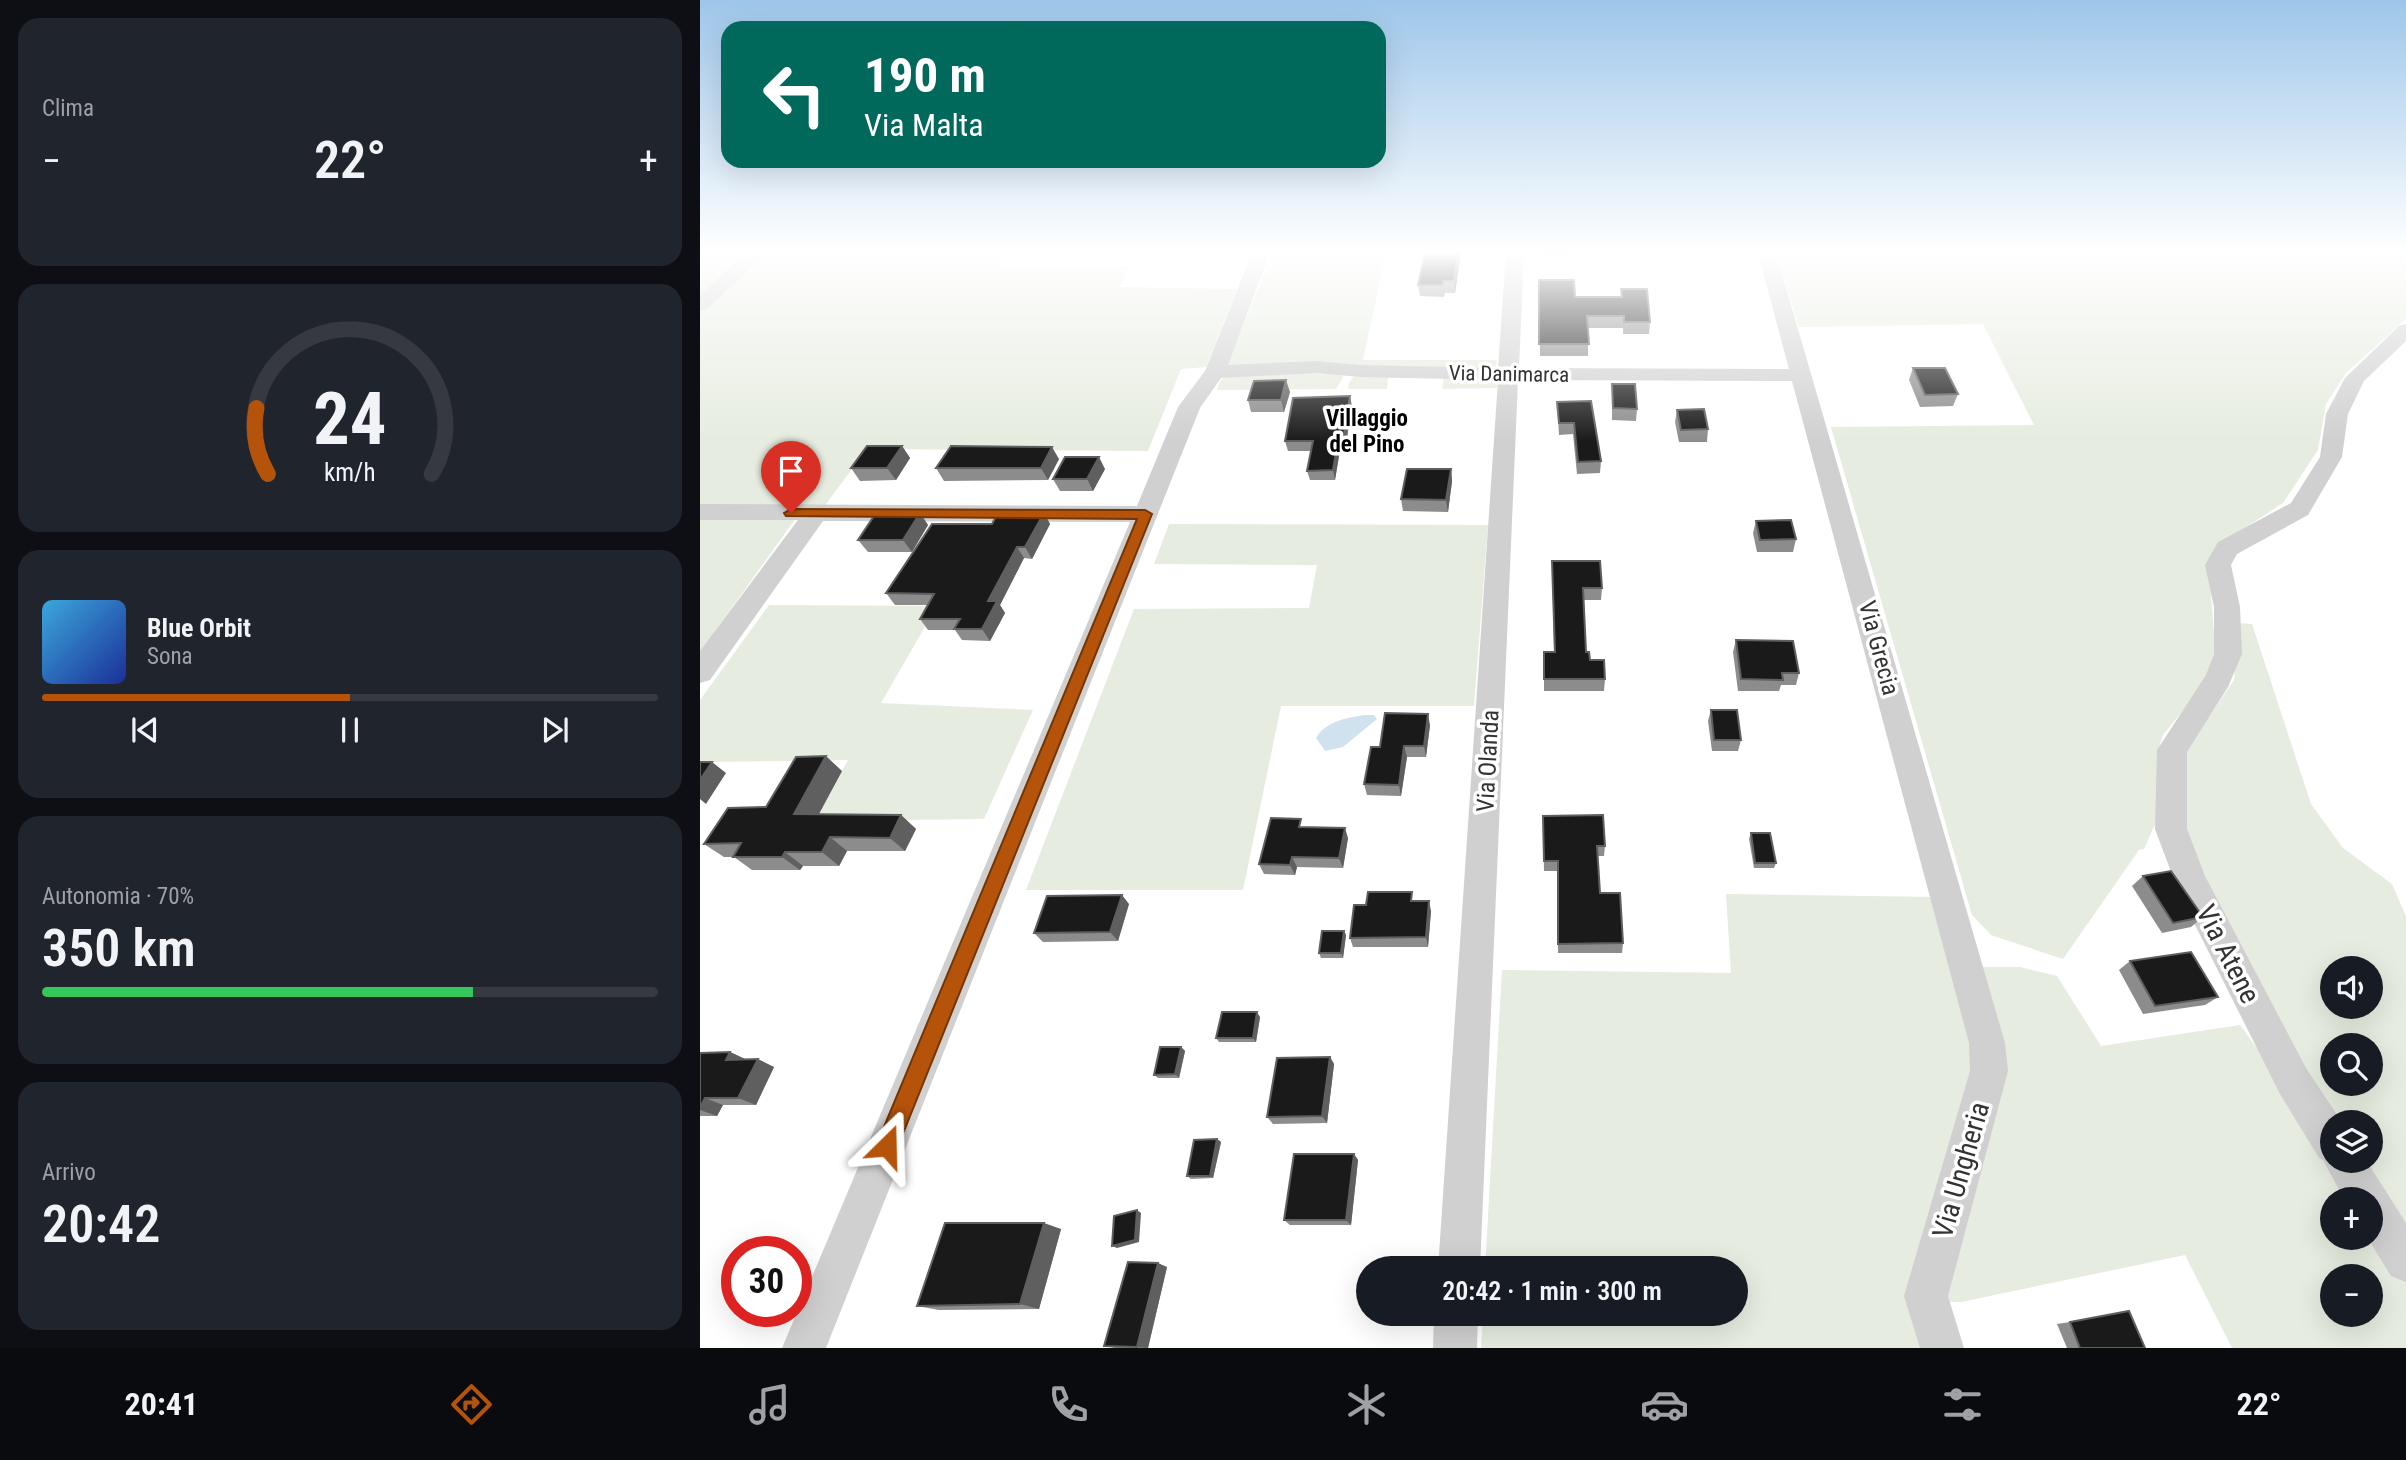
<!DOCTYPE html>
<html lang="it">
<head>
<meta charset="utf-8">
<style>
	:root { --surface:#171b24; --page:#20242c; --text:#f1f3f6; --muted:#9ea1a6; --line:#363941; --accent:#b45309 }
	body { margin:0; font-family:"Roboto Condensed",sans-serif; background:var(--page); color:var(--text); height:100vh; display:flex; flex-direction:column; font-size:26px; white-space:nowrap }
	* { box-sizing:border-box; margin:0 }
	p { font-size:23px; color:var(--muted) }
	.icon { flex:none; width:38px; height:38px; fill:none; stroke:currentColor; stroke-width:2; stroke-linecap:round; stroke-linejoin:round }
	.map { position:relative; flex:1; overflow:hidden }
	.panel { display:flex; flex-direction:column; gap:18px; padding:18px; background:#0d0f14; width:700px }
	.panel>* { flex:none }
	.top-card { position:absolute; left:21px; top:21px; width:665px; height:147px; border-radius:21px; box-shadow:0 7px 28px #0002; background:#00695c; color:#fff; overflow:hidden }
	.controls { position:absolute; left:1620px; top:956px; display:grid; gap:14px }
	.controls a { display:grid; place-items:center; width:63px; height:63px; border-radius:50%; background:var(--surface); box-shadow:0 7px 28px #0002; font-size:35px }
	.speed { position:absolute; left:21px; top:1236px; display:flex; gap:14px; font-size:35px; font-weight:700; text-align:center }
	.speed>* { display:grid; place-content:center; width:91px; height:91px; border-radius:50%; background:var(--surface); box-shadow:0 7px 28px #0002; line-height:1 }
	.speed .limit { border:10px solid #d22; background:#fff; color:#111 }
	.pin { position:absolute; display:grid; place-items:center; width:60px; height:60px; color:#fff; margin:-72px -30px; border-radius:50% 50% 50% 0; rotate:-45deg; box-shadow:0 0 7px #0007 }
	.pin .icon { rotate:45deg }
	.me { position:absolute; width:77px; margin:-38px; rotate:22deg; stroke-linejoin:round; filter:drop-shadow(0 0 5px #0008) }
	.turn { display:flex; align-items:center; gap:24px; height:147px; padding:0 28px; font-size:32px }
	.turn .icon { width:91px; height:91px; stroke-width:2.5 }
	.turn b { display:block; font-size:49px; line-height:60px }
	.big { font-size:52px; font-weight:600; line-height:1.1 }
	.panel .widget { flex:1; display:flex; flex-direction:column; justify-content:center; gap:10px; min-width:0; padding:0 24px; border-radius:21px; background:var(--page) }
	.panel .dial { align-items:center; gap:0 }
	.dial svg { height:182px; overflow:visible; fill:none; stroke:var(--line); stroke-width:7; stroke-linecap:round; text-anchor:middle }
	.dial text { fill:var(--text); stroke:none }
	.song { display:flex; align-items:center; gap:21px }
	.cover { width:84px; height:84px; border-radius:10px; background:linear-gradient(135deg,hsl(200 70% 55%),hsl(230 70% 35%)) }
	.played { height:7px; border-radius:4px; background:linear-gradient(90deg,var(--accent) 50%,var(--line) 50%) }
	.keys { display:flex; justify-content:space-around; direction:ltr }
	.heat { display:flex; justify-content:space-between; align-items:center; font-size:38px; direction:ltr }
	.charge { height:10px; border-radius:5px; background:linear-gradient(90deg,#34c759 70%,var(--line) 0) }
	.trip { position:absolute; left:656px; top:1256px; width:392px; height:70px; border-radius:35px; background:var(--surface); box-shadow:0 7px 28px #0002; font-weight:600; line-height:70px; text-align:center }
	.dock { display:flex; height:112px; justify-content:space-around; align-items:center; background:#090b0e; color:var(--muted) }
	.dock .icon { width:49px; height:49px }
	.dock .active { color:var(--accent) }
	.dock b { font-size:32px; color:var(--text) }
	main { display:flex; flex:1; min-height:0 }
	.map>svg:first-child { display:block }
</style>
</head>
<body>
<main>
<section class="panel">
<div class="widget"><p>Clima</p>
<div class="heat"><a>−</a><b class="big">22°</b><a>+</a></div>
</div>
<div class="widget dial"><svg viewBox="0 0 100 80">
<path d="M14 69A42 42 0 1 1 86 69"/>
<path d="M14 69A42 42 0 0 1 9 40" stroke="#b45309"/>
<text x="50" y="56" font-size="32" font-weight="700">24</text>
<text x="50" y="72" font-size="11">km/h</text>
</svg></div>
<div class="widget">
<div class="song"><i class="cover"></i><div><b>Blue Orbit</b><p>Sona</p></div></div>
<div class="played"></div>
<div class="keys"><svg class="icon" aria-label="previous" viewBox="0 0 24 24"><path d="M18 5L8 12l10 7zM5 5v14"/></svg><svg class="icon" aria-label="pause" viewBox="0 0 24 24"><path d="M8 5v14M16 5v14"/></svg><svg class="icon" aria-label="next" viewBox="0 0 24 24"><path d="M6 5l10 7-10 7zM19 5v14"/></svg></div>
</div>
<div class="widget"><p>Autonomia · 70%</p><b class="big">350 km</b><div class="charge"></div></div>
<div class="widget"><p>Arrivo</p><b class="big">20:42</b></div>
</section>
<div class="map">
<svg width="1706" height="1348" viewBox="0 0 1706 1348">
	<rect width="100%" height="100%" fill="#fff"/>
	<g fill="#e6ecdf" fill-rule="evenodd">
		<polygon points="0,253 51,253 0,296"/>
		<polygon points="62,253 308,253 299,267 430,266 419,287 537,289 506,367 481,369 448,451 167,449 123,508 0,506 0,310"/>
		<polygon points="573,253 686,253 663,360 797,360 796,367 792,369 526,367"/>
		<polygon points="1076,253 1706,253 1706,319 1646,373 1626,404 1618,450 1583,503 1520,544 1510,581 1515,647 1510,670 1498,692 1463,735 1458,750 1460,813 1444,849 1439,850 1363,959 1291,935 1272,915 1131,427 1334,425 1283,324 1099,327"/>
		<polygon points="582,370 641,375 643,377 636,389 517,390 520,381 527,376"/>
		<polygon points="654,376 688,377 687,389 648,389 649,383"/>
		<polygon points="744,378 792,378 798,381 797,388 742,389"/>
		<polygon points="0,517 96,518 0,652"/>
		<polygon points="469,524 788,525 774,706 581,706 543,890 326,890 434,609 609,608 617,565 454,564"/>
		<polygon points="69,605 237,606 181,703 333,710 284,819 114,821 148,760 0,762 0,700"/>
		<path d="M1539 623 1552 624 1611 804 1643 848 1692 884 1706 916V1243L1655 1160H1671V1122H1633L1528 928 1485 831 1481 758 1534 680ZM1633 968H1671V1006H1633ZM1633 1045H1671V1083H1633Z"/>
		<polygon points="1026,894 1236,897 1277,1070 1223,1348 781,1348 783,1314 1036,1314 1036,1269 785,1269 802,970 1031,973"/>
		<path d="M1276 967H1320L1357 976 1401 1046 1540 1025 1591 1095 1655 1199H1633V1237H1671V1225L1706 1282V1348H1532L1485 1255 1261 1302H1244L1302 1081ZM1633 1276H1671V1314H1633Z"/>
	</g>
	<path fill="#cfe2ee" d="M664 715H674L677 719 643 747 625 751 616 738C626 721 647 718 664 715Z"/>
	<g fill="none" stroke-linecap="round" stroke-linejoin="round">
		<g fill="#d0d0d0" fill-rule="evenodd">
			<polygon points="46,253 66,253 7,309 0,311 0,295"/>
			<polygon points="552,253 570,253 528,365 616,361 660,365 798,368 806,253 824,253 819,368 1089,369 1058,253 1076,253 1305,1043 1308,1071 1248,1296 1264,1348 1220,1348 1204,1296 1270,1071 1269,1043 1092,381 818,380 780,1269 738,1269 798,380 660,377 616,373 521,378 500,408 126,1348 82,1348 430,522 123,521 10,680 0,683 0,651 98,520 0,520 0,504 437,506 478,407 505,371"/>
			<polygon points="1706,324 1706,341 1664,381 1648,414 1642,457 1608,515 1537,554 1531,565 1540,607 1542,654 1528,687 1487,752 1487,829 1505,876 1606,1068 1642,1122 1633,1122 1633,1160 1666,1160 1706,1223 1706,1282 1691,1276 1667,1237 1671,1237 1671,1199 1644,1199 1623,1160 1619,1158 1580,1094 1479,893 1455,829 1457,750 1506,675 1514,654 1514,607 1505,565 1518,542 1591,503 1620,457 1626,414 1645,378 1699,326"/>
			<polygon points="734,1314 778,1314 777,1348 733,1348"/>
		</g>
	</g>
	<g fill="#8c8c8c">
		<polygon points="725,253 761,253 755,293 745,293 744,297 720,296 718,285"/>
		<rect x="843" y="253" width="31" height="2"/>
		<polygon points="839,280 875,297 921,297 921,289 950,322 949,334 923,334 923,328 888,328 888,356 840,356"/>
		<polygon points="1213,368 1258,394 1253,406 1220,407 1209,380"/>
		<polygon points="912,384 937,409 936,421 912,420"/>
		<polygon points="590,392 584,412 551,412 548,400"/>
		<polygon points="891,401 901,461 900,473 877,474 873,434 859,435 857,402"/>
		<polygon points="652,406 645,450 640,450 635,480 610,480 607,471 612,451 588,451 585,441"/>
		<polygon points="977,410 1008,429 1007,442 979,442 975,422"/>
		<polygon points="202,446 210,458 196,480 160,481 151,468"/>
		<polygon points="359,459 348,480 244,481 236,468"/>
		<polygon points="405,469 393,491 360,491 353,479"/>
		<polygon points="751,469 752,481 748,512 703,511 701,499"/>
		<polygon points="220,513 228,525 212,552 168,552 158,540"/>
		<polygon points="344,513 350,524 332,559 324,558 300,605 305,613 290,641 262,640 255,630 228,630 220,619 227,605 195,605 186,593 292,524"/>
		<polygon points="1056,521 1096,539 1093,552 1057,552 1053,533"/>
		<polygon points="852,561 902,588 901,600 884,600 886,652 890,660 905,679 904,691 844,691 844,652 854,652"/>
		<polygon points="1036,640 1099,673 1096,685 1081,685 1079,691 1038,691 1033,652"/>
		<polygon points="1011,710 1041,740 1038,751 1012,751 1008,721"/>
		<polygon points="730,725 726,757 707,757 701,796 667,795 664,784 680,747"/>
		<polygon points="142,771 118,814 201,815 216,829 205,851 147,851 139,866 103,866 100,870 52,870 34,857 24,857 4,844 66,807"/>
		<polygon points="843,816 905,846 904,856 898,856 900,893 923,943 922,953 858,953 858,871 844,871"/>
		<polygon points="604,827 648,838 643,868 597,867 595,875 564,874 559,864"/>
		<polygon points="1051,833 1076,863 1074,868 1054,868 1049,839"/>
		<polygon points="1443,876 1503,917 1491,927 1462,933 1432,886"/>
		<polygon points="714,901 731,911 728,947 653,947 650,938 666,905"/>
		<polygon points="429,904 418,941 343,942 334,933"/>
		<polygon points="644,931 646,935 643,958 621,958 619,953"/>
		<polygon points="1430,961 1518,997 1505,1005 1443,1014 1419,970"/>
		<polygon points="560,1017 556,1042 519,1042 516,1038"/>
		<polygon points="481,1047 485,1051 479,1078 458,1078 454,1075"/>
		<polygon points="30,1052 45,1059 74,1067 56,1105 23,1105 17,1116 0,1116 0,1053"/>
		<polygon points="630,1057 634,1064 627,1123 573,1124 567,1117"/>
		<polygon points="517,1139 521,1142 513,1178 491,1179 487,1176"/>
		<polygon points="654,1154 658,1160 651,1225 590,1225 584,1220"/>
		<polygon points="361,1229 339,1309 239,1310 217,1306"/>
		<polygon points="467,1267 448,1348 415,1348 404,1346"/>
		<polygon points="1370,1322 1445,1348 1367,1348 1357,1324"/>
	</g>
	<g fill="#5f5f5f">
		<polygon points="758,253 761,253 755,293 754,281"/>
		<polygon points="586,380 590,392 584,412 581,400"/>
		<polygon points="650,396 652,406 645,450 643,441"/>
		<polygon points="638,441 640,450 635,480 633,470"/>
		<polygon points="202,446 210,458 196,480 187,468"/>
		<polygon points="352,447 359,459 348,480 341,468"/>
		<polygon points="399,457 405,469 393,491 387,479"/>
		<polygon points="751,469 752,481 748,512 746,500"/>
		<polygon points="220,513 228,525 212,552 203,540"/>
		<polygon points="344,513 350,524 332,559 325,547"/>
		<polygon points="317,547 324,558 300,605 305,613 290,641 282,629 288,601"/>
		<polygon points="728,714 730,725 726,757 724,746"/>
		<polygon points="704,746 707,757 701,796 699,785"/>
		<polygon points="126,756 142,771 111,829 94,814"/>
		<polygon points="12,762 26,773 6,804 0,799 0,780"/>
		<polygon points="201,815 216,829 205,851 190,838"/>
		<polygon points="645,828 648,838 643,868 639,858"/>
		<polygon points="130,837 147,851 139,866 122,852"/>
		<polygon points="85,852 103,866 100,870 82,857"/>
		<polygon points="592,857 597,867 595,875 590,865"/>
		<polygon points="422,895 429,904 418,941 410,932"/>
		<polygon points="729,901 731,911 728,947 726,937"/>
		<polygon points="644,931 646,935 643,958 641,953"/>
		<polygon points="557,1012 560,1017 556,1042 553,1038"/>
		<polygon points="481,1047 485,1051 479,1078 475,1074"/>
		<polygon points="30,1052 47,1060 26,1060"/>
		<polygon points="630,1057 634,1064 627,1123 622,1116"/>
		<polygon points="58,1059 74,1067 56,1105 38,1098"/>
		<polygon points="5,1098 23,1105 17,1116 0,1110 0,1107"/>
		<polygon points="517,1139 521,1142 513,1178 510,1176"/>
		<polygon points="654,1154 658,1160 651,1225 646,1220"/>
		<polygon points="437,1210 441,1213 439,1242 417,1248 412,1246"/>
		<polygon points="344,1223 361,1229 339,1309 320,1304"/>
		<polygon points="458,1263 467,1267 448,1348 437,1347"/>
	</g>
	<g fill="#1a1a1a" stroke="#5f5f5f" stroke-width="2">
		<polygon points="725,253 758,253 754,281 743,281 743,285 718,285"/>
		<polygon points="839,280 874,280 875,297 922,297 921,289 947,289 950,322 924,322 924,316 887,316 889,344 839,344"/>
		<polygon points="1213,368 1245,368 1258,394 1225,395"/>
		<polygon points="586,380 581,400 548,400 554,381"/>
		<polygon points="912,384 935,384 937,409 913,408"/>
		<polygon points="650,396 643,441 638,441 633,470 607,471 613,441 585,441 593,398"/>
		<polygon points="891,401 901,461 878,462 874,423 859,423 857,402"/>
		<polygon points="1004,409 1008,429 981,430 977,410"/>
		<polygon points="167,446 202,446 187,468 151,468"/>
		<polygon points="251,446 352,447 341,468 236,468"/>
		<polygon points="365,457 399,457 387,479 353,479"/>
		<polygon points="707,469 751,469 746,500 701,499"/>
		<polygon points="176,513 220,513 203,540 158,540"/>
		<polygon points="298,513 344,513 325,547 317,547 288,601 297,601 282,629 254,629 260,619 220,619 234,594 186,593 232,524 292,524"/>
		<polygon points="1091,520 1096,539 1060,540 1056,521"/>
		<polygon points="852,561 900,561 902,588 883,588 886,652 889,652 890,660 904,660 905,679 844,679 844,652 855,652"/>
		<polygon points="1036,640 1093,641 1099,673 1082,673 1083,680 1041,679"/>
		<polygon points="1011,710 1037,710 1041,740 1014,740"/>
		<polygon points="685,713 728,714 724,746 704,746 699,785 664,784 671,747 680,747"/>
		<polygon points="126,756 94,814 201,815 190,838 130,837 122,852 85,852 82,857 33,857 41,843 4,844 28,808 66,807 96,757"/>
		<polygon points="0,762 12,762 0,780"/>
		<polygon points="903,815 905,846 897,846 900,893 920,893 923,943 858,944 858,861 844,861 843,816"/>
		<polygon points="571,818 601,819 599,827 645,828 639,858 592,857 590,865 559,864"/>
		<polygon points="1051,833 1070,833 1076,863 1055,863"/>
		<polygon points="1471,871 1503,917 1473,923 1443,876"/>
		<polygon points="668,892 712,892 711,901 729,901 726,937 650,938 654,905 666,905"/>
		<polygon points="422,895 410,932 334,933 347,896"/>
		<polygon points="622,931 644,931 641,953 619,953"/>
		<polygon points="1491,952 1518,997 1455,1006 1430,961"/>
		<polygon points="522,1012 557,1012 553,1038 516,1038"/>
		<polygon points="460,1047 481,1047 475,1074 454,1075"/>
		<polygon points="30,1052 26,1060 58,1059 38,1098 5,1098 0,1107 0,1053"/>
		<polygon points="630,1057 622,1116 567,1117 577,1058"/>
		<polygon points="517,1139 510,1176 487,1176 494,1140"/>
		<polygon points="594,1154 654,1154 646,1220 584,1220"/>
		<polygon points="437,1210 435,1240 412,1246 414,1216"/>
		<polygon points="245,1223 344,1223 320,1304 217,1306"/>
		<polygon points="428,1262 458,1263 437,1347 404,1346"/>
		<polygon points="1429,1311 1445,1348 1380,1348 1370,1322"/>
	</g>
	<linearGradient id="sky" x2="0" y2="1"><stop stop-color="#9ec6ea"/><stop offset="0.57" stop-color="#fff"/><stop offset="1" stop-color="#fff" stop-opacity="0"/></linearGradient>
	<rect width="1706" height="442" fill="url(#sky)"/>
	<polygon fill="#b45309" stroke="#753606" stroke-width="2" points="91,509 445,510 452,514 198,1146 195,1154 187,1157 179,1154 176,1146 437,519 86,516 84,513"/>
	<g text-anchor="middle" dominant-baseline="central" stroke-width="7" stroke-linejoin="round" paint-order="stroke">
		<g font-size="21" fill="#333" stroke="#fff">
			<text transform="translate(809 374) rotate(1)">Via Danimarca</text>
		</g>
		<g font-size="23" font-weight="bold" fill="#000" stroke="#fff">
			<text x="667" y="418">Villaggio<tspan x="667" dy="26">del Pino</tspan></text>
		</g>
		<g font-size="24" fill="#333" stroke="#fff">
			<text transform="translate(1179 648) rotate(75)">Via Grecia</text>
			<text transform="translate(788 761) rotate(-87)">Via Olanda</text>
		</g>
		<g font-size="28" fill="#333" stroke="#fff">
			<text transform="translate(1528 954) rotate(63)">Via Atene</text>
			<text transform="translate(1261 1170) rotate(-74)">Via Ungheria</text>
		</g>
	</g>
</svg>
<div class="controls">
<a><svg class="icon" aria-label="sound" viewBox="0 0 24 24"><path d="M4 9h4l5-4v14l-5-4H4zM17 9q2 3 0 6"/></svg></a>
<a><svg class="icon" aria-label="search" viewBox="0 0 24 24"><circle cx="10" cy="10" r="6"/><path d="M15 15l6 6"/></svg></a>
<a><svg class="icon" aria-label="layers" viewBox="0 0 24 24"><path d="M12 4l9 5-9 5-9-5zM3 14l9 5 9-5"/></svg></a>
<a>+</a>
<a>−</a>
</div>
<div class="speed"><div class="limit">30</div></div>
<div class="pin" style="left:91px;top:513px;background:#d93025"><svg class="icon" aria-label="arrive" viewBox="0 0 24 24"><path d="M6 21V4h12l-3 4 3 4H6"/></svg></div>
<svg class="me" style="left:187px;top:1146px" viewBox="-20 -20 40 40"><path d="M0-17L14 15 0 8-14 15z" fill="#b45309" stroke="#fff" stroke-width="4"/></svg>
<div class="trip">20:42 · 1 min · 300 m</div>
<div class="top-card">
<div class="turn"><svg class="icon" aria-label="left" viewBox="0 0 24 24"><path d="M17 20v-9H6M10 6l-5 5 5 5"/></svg><div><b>190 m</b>Via Malta</div></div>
</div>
</div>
</main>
<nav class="dock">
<b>20:41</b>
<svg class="icon active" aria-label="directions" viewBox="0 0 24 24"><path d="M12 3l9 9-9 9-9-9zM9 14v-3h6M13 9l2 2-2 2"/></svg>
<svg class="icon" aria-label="music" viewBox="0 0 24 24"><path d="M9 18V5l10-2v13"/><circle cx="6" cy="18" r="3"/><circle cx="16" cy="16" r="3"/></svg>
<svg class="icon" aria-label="phone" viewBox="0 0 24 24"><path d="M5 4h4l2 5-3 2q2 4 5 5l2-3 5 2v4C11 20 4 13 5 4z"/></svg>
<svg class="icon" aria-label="climate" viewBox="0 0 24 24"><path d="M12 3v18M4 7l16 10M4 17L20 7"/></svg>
<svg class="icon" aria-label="car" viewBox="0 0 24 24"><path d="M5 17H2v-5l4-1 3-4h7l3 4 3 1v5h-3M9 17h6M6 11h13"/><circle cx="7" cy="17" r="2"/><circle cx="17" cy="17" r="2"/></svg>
<svg class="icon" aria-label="filters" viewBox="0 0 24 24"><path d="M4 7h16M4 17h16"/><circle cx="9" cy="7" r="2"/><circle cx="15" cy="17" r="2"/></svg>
<b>22°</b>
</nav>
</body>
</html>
